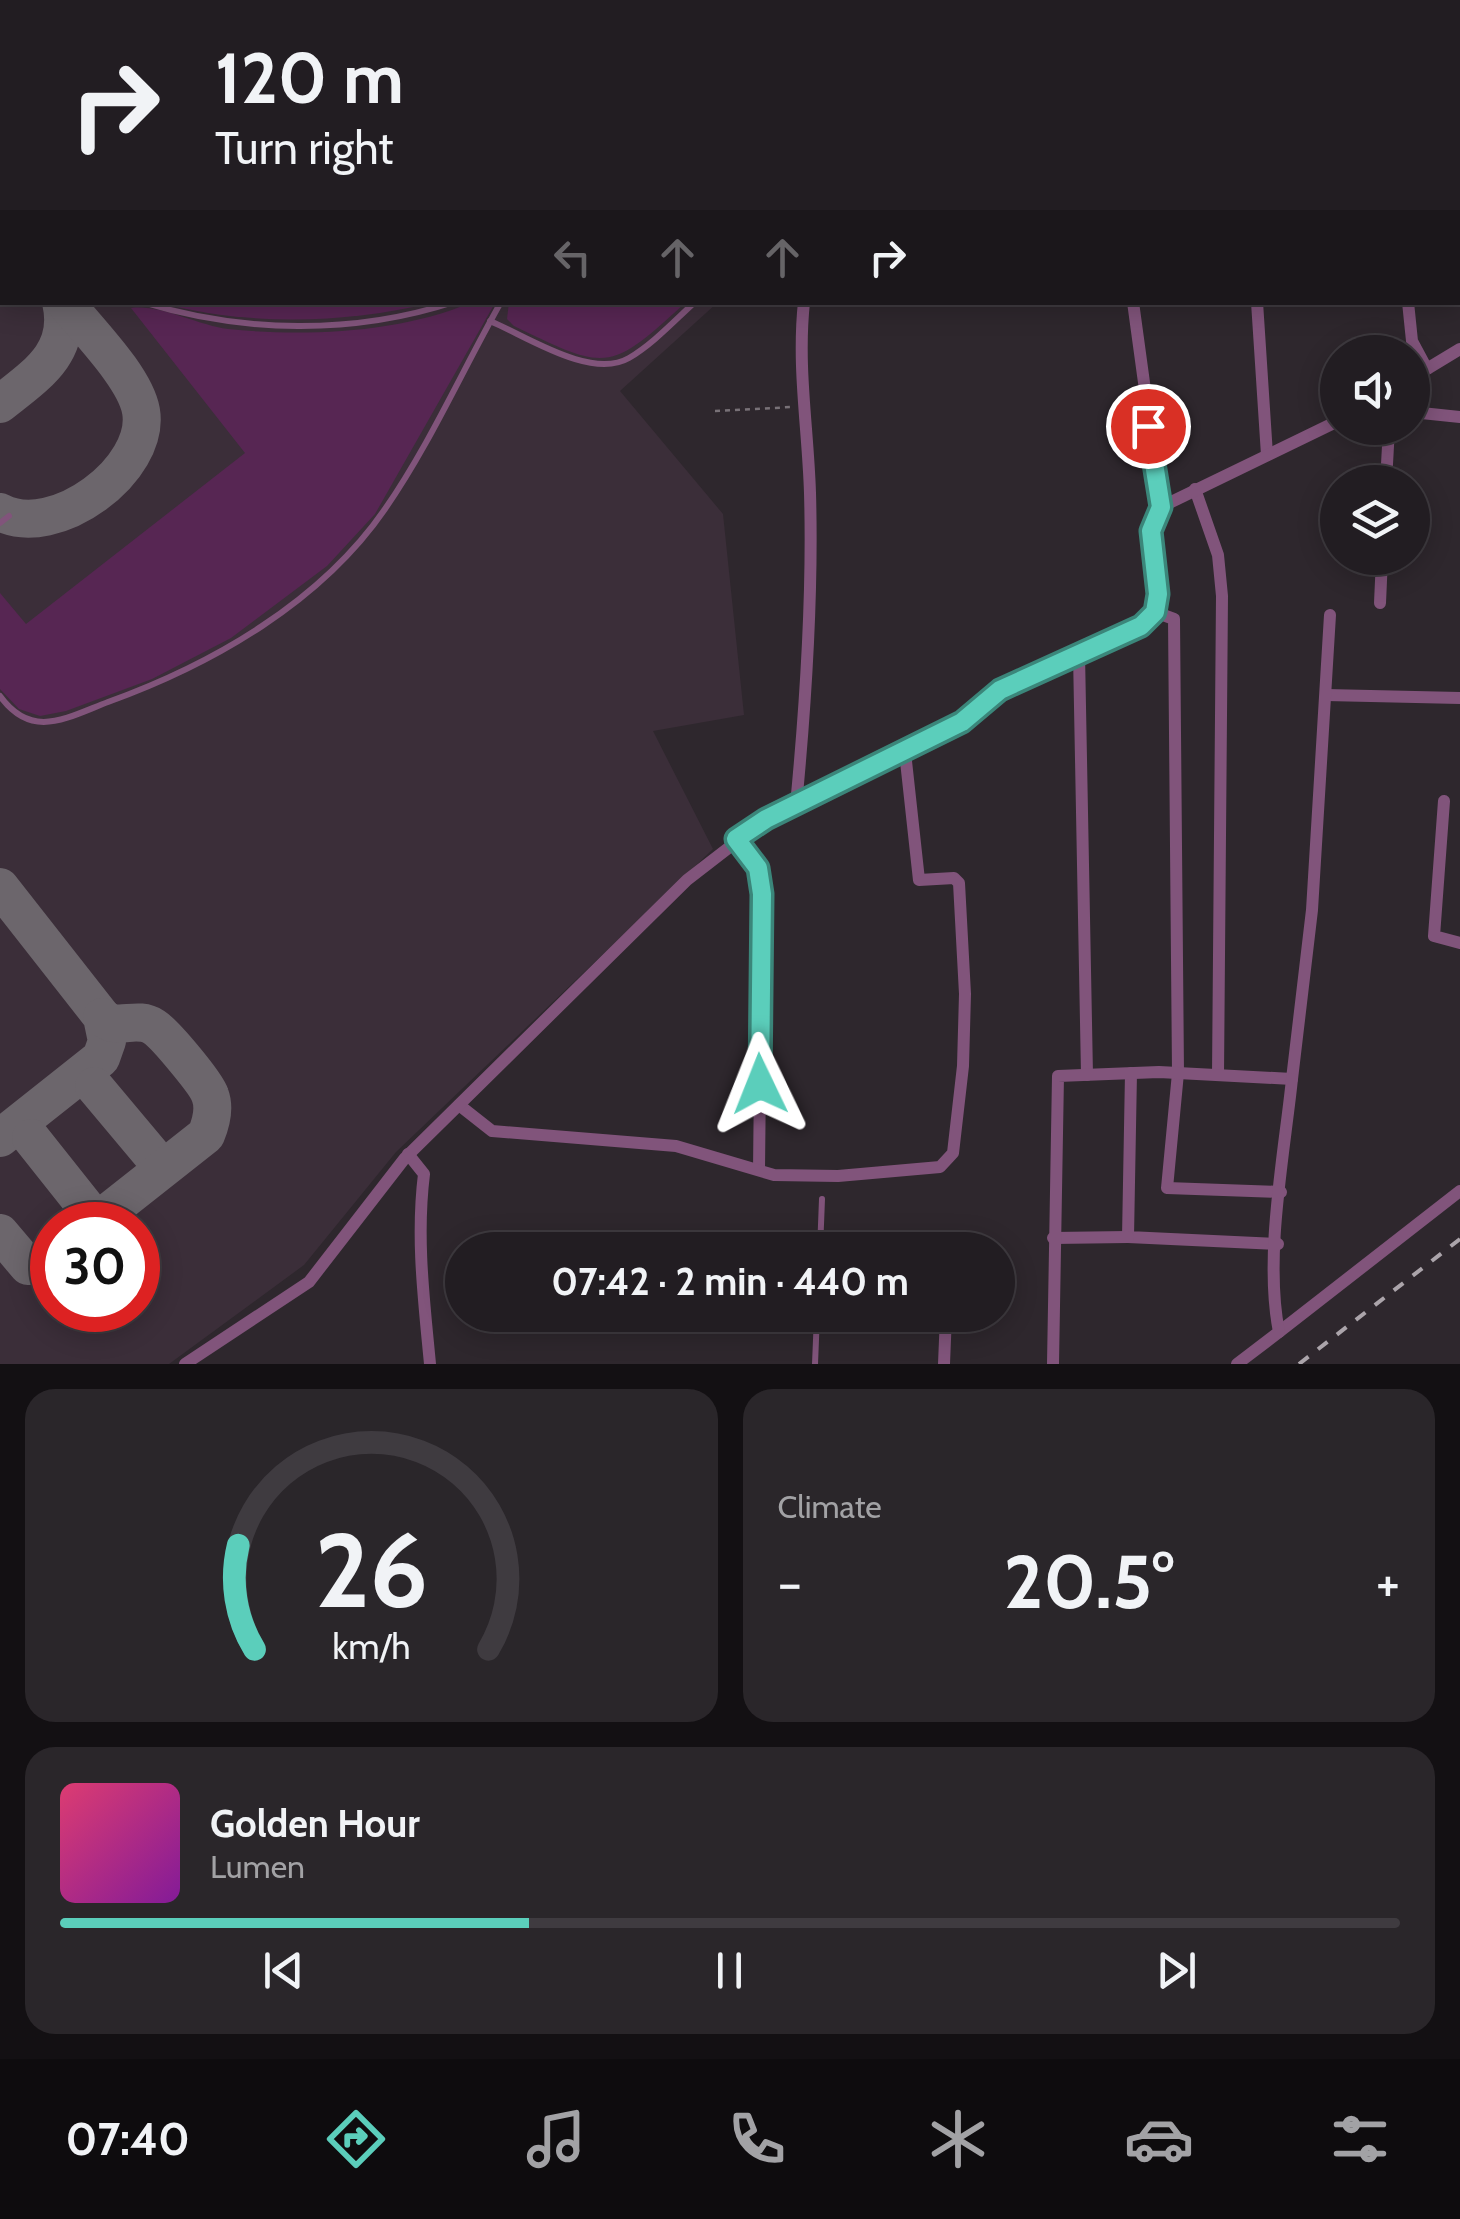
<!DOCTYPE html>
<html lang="en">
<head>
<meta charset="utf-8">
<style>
	:root { --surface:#221d22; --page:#2a262a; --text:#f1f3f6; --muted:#a2a2a5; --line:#3f3b40; --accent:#5bcebb }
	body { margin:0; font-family:Cabin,sans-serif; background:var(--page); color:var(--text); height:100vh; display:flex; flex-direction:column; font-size:38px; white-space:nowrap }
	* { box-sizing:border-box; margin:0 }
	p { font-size:32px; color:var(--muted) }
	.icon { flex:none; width:55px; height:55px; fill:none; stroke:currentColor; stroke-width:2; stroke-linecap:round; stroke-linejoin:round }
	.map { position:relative; height:1364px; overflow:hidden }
	.details { display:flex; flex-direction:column; gap:25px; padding:25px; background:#131013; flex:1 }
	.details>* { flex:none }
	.guide { position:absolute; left:0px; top:0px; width:1460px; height:305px; box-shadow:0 5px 25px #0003,0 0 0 2px var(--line); background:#221d22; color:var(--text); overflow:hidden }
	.tools { position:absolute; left:1320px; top:335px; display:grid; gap:20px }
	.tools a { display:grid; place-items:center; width:110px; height:110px; border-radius:50%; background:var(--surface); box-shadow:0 5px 25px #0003,0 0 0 2px var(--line); font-size:50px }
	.speed { position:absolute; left:30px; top:1202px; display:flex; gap:20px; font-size:50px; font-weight:700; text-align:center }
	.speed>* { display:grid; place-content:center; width:130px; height:130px; border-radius:50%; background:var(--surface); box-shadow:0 5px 25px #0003,0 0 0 2px var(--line); line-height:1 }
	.speed .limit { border:15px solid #d22; background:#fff; color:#111 }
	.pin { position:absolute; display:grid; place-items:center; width:85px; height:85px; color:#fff; margin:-42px; border:5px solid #fff; border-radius:50%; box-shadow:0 2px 10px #0007 }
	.me { position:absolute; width:110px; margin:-55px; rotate:358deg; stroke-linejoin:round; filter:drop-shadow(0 0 8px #0008) }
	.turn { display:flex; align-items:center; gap:35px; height:210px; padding:0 50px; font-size:45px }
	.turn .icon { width:130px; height:130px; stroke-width:2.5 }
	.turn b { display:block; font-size:70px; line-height:85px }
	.lanes { display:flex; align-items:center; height:95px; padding:0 50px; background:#0003; justify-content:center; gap:50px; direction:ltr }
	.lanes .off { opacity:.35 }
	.big { font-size:75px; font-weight:800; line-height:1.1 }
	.details .card { flex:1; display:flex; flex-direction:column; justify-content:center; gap:15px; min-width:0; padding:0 35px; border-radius:30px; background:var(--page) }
	.details .dial { align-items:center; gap:0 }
	.dial svg { height:260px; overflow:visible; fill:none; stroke:var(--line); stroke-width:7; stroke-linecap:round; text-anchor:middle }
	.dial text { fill:var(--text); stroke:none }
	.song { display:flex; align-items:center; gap:30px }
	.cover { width:120px; height:120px; border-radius:15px; background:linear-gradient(135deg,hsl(340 70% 55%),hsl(290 70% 35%)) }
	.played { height:10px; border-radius:5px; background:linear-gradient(90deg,var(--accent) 35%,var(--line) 35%) }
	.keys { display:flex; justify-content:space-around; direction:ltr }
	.heat { display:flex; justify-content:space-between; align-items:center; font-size:55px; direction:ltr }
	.details .tiles { flex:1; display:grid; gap:25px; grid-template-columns:1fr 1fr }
	.card:last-child { grid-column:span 2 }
	.trip { position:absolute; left:445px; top:1232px; width:570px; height:100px; border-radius:50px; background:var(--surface); box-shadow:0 5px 25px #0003,0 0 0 2px var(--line); font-weight:800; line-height:100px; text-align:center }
	.tabs { display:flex; height:160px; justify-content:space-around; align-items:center; background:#0e0c0e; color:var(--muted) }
	.tabs .icon { width:70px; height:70px }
	.tabs .selected { color:var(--accent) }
	.tabs b { font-size:45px; color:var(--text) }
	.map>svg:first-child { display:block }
</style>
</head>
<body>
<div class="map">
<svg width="1460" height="1364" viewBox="0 0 1460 1364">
	<rect width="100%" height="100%" fill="#2e272d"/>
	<path fill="#3b2e39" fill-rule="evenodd" d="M0 0H1027L2 2V302L717 303 620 391 723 514 744 715 653 731 713 849 396 1152 304 1265 169 1364H0ZM52 1225H138V1310H52Z"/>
	<g fill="#572653">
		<polygon points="0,0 817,0 2,2 2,150"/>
		<path d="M509 302H685V303C609 373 607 371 514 326L507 319Z"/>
		<path d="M160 303V302L432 303C342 324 250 326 160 303Z"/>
		<path d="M470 303H495L375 514 327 566 231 638 152 679 66 711 40 716 19 709 0 689V593L26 624 245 453 131 308C160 304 197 325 228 329 304 337 399 333 470 303Z"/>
	</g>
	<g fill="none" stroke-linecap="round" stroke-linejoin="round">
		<g stroke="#6c666c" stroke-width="38">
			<polyline points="0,220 2,223"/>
			<path d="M0 404C35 376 73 353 61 302"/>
			<path d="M0 512C55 541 151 469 141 411 135 377 87 330 65 302"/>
			<polyline points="0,887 102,1017 107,1041 101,1058 0,1138"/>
			<polyline points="94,1086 151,1154"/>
			<polyline points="31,1138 85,1206"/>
			<path d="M92 1225 206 1135C211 1123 215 1108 210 1095 206 1083 165 1034 154 1027 136 1015 117 1032 102 1017"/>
			<polyline points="0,1233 28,1266 41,1265 52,1256"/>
		</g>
		<polyline stroke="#787177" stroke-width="2.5" stroke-dasharray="5 5" stroke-linecap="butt" points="715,411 792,407"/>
		<g stroke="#81547b" stroke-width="6">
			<polyline points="822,2 824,0"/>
			<polyline points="1003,2 1006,0"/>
			<path d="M142 302C243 333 353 335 454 302"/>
			<path d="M490 321C526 336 591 380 629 358 653 344 674 321 695 302"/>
			<polyline points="0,523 9,516"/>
			<path d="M0 696C32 740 66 718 108 702 213 664 321 602 385 509 430 444 462 371 501 302"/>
			<polyline points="820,1250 822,1199"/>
			<polyline points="815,1364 817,1315"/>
		</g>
		<g stroke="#81547b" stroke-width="12">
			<polyline points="1458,192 1460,196"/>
			<polyline points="1133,302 1161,507"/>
			<polyline points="1257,302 1267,455"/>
			<polyline points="1408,302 1412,341 1427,369"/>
			<polyline points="1412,378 1460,349"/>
			<polyline points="1412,412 1460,417"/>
			<polyline points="1386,482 1389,428"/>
			<polyline points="1195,489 1218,555 1222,596 1218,1075"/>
			<polyline points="1380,603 1382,558"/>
			<polyline points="1155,612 1174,619 1178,1073 1167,1188 1281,1192"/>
			<polyline points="1079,654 1087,1075"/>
			<polyline points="1326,695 1460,698"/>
			<polyline points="1444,801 1434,936 1460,943"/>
			<path d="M796 805C806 701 813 597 810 493 808 428 797 367 804 302"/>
			<polyline points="736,839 758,868 762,894 759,1170"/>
			<polyline points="1131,1073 1128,1237 1278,1244"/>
			<polyline points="459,1105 492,1131 676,1146 774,1175 838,1176 940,1167 953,1153 963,1066 965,994 959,883 954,878 919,880 905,752"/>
			<path d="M408 1154 424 1174C416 1238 424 1300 430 1364"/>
			<polyline points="1053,1238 1128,1237"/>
			<polyline points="1279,1332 1460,1191"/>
			<path d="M185 1364 309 1282 405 1158 687 880 766 819 962 722 1000 690 1141 626C1171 596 1145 567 1151 531 1152 523 1158 514 1161 507L1338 421"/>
			<polyline points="944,1364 946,1315"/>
			<polyline points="1053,1364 1058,1076 1159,1072 1292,1079 1312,910 1330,615"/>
			<path d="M1237 1364 1279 1332C1264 1257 1284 1156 1292 1079"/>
		</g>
		<polyline stroke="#aba4aa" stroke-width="4" stroke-dasharray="12 12" stroke-linecap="butt" points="1299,1364 1460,1239"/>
	</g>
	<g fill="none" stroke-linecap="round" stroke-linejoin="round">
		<g stroke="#3b867a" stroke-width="25">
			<polyline id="route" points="760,1084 762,894 758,868 736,839 766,819 962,722 1000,690 1141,626 1155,612 1158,594 1151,531 1161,507 1148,426"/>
		</g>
		<use href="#route" stroke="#5bcebb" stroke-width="18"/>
	</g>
</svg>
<div class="tools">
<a><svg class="icon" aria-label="sound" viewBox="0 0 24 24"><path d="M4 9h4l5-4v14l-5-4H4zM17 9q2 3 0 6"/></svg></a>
<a><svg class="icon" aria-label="layers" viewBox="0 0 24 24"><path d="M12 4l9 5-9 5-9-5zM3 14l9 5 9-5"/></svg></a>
</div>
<div class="speed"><div class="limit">30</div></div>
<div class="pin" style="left:1148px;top:426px;background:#d93025"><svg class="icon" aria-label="arrive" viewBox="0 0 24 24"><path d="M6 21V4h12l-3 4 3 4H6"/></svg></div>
<svg class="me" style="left:760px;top:1084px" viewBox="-20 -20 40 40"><path d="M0-17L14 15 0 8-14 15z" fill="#5bcebb" stroke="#fff" stroke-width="4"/></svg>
<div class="trip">07:42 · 2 min · 440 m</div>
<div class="guide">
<div class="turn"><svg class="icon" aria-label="right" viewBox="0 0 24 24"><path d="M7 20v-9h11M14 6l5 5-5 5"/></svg><div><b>120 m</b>Turn right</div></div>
<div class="lanes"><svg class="icon off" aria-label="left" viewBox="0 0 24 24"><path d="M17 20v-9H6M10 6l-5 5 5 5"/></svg><svg class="icon off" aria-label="ahead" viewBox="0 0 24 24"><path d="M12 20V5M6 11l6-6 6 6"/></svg><svg class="icon off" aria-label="ahead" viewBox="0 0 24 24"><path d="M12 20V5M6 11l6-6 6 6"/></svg><svg class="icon" aria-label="right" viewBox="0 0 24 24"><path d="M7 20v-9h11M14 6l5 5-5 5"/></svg></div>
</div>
</div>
<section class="details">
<div class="tiles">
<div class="card dial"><svg viewBox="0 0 100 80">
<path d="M14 69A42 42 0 1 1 86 69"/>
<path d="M14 69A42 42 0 0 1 9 37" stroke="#5bcebb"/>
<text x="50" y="56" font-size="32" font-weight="700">26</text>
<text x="50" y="72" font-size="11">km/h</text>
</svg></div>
<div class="card"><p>Climate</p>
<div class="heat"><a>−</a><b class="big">20.5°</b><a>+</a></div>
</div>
<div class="card">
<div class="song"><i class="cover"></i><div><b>Golden Hour</b><p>Lumen</p></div></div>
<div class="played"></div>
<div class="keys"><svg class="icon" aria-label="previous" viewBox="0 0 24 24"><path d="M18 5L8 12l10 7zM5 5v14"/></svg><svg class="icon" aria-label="pause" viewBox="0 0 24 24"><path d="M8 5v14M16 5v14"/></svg><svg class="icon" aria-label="next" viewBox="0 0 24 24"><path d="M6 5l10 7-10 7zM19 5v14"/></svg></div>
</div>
</div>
</section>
<nav class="tabs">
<b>07:40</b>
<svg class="icon selected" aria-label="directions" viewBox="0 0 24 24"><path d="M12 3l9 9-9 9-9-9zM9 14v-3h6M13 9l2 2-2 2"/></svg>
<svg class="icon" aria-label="music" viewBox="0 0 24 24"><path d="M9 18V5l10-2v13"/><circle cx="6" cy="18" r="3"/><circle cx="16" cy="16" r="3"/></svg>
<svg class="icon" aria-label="phone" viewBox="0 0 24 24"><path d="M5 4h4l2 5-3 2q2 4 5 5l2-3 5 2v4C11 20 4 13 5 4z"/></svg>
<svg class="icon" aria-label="climate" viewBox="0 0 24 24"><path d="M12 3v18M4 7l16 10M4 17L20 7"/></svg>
<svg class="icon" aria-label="car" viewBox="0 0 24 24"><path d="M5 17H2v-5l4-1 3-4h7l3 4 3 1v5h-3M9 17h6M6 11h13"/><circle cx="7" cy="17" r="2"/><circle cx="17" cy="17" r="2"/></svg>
<svg class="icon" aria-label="filters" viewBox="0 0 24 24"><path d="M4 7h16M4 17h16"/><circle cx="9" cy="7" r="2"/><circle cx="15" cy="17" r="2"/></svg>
</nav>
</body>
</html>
